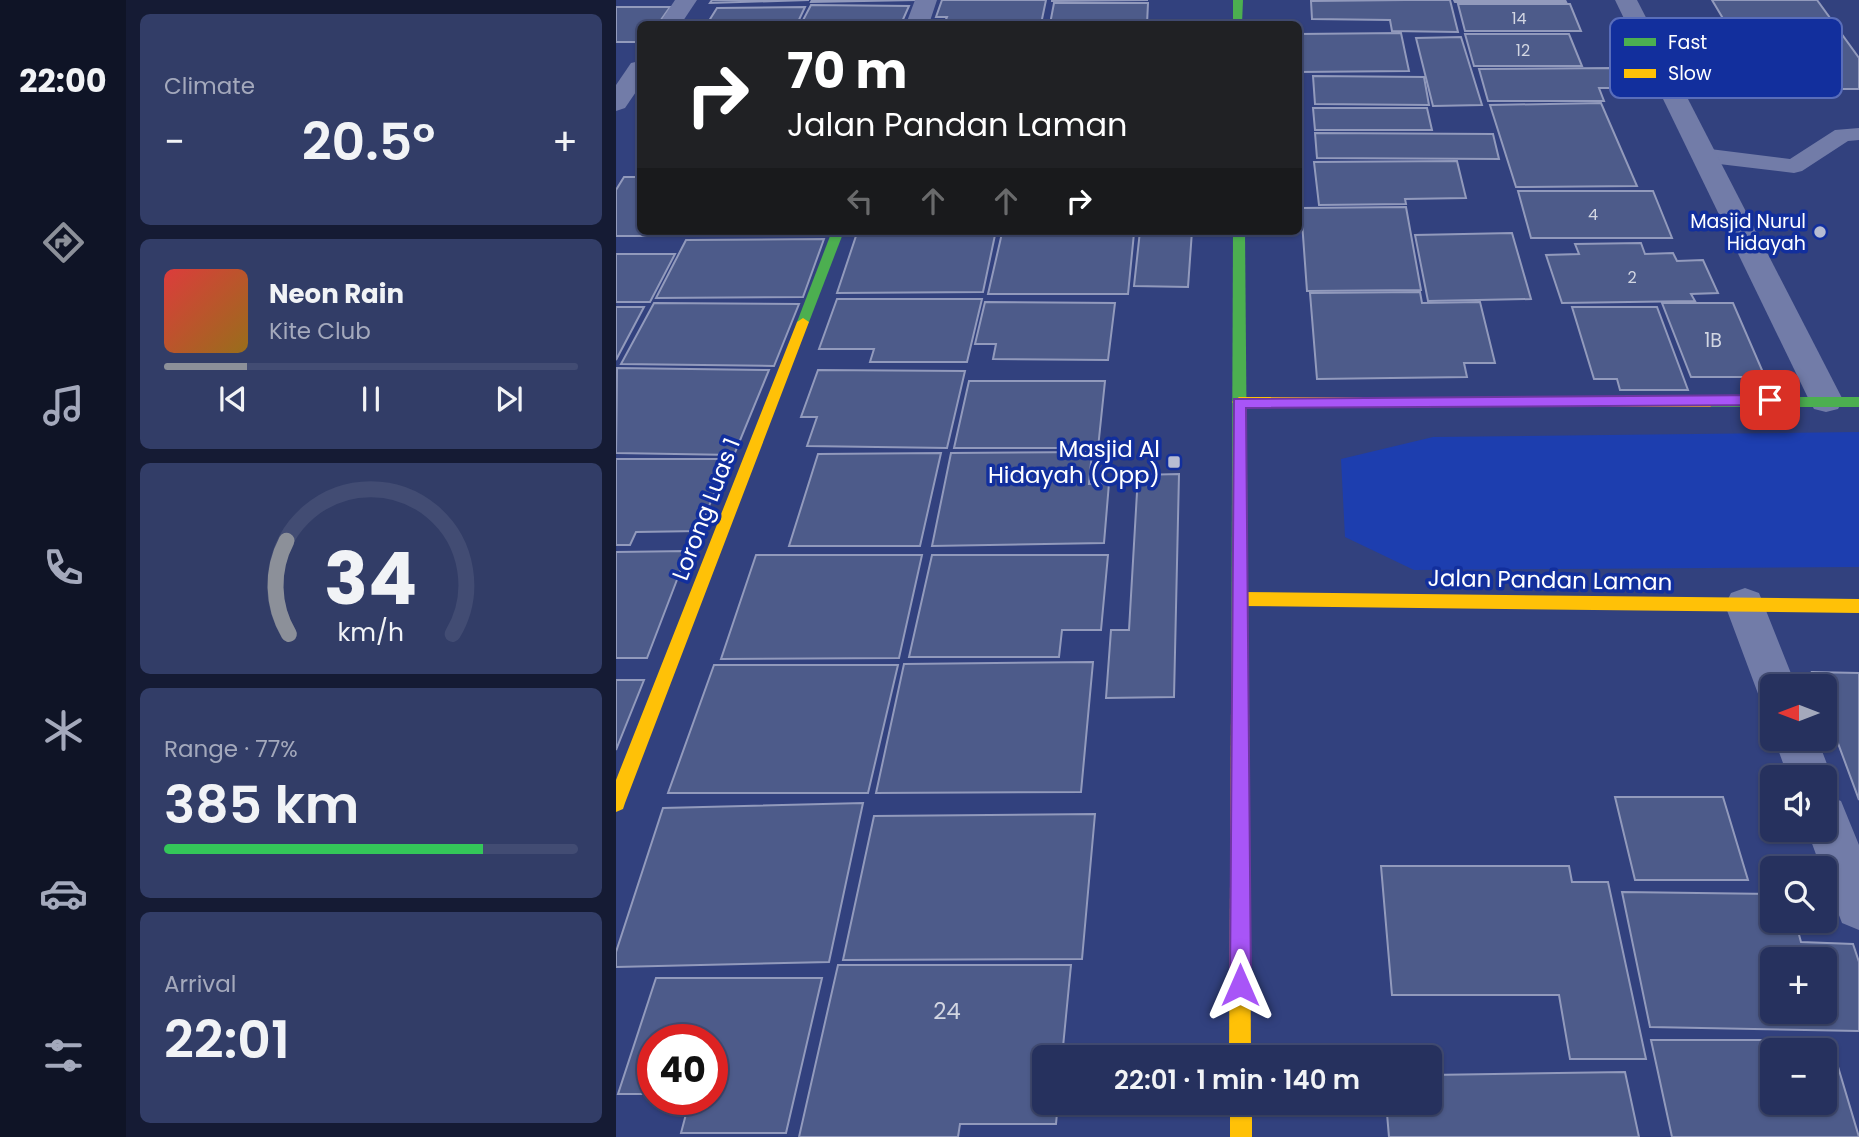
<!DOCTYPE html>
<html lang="en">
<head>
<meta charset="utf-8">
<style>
	:root { --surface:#26315e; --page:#323d67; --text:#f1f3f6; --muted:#a4a9bc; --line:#424c73; --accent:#8c9099 }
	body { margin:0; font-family:Poppins,sans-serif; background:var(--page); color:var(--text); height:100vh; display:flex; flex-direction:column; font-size:26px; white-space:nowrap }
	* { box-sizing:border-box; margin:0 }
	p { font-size:23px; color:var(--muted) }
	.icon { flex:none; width:38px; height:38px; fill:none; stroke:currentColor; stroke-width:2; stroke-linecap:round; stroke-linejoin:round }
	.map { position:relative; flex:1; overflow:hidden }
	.panel { display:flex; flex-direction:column; gap:14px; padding:14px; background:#151b34; width:490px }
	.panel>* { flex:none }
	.banner { position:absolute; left:21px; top:21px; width:665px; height:214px; border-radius:10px; box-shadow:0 2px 5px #0004,0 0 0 2px var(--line); background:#202124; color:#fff; overflow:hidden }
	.needle { width:46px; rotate:270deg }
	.controls { position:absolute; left:1144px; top:674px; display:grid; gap:14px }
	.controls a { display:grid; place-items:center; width:77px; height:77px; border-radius:10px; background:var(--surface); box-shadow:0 2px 5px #0004,0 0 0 2px var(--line); font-size:35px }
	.speed { position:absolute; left:21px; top:1024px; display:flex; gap:14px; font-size:35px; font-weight:700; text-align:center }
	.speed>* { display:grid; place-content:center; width:91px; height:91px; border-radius:50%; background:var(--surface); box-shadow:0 2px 5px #0004,0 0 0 2px var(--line); line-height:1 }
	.speed .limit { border:10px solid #d22; background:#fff; color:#111 }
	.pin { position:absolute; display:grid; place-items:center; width:60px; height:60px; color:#fff; margin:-30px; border-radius:14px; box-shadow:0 4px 10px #0006 }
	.me { position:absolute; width:77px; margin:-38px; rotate:0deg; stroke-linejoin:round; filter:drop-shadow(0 0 5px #0008) }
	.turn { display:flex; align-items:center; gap:24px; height:147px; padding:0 35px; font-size:32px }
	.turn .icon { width:91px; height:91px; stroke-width:2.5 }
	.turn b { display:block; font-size:49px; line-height:60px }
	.lanes { display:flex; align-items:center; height:66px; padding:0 35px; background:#0003; justify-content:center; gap:35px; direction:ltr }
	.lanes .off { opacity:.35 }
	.big { font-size:52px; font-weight:600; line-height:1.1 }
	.panel .widget { flex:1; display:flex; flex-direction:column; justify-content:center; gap:10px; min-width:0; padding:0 24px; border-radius:10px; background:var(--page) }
	.panel .dial { align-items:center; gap:0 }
	.dial svg { height:182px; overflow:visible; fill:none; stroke:var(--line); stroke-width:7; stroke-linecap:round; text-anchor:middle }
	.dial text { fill:var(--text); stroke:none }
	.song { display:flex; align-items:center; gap:21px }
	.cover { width:84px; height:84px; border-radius:10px; background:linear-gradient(135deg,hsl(0 70% 55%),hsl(40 70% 35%)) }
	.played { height:7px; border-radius:4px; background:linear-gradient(90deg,var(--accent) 20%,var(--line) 20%) }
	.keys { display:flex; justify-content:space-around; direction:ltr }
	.heat { display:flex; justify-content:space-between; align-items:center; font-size:38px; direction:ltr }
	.charge { height:10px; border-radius:5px; background:linear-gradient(90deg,#34c759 77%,var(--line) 0) }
	.trip { position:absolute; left:416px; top:1045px; width:410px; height:70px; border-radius:10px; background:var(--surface); box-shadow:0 2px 5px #0004,0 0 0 2px var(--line); font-weight:600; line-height:70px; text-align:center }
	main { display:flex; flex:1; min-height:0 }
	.tabs { display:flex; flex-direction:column; width:126px; justify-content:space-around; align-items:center; background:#0f1426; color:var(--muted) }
	.tabs .icon { width:49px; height:49px }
	.tabs .on { color:var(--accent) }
	.tabs b { font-size:32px; color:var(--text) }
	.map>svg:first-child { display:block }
</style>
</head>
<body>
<main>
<nav class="tabs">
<b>22:00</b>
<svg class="icon on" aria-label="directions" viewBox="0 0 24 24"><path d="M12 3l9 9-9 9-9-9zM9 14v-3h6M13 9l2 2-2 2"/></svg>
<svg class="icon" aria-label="music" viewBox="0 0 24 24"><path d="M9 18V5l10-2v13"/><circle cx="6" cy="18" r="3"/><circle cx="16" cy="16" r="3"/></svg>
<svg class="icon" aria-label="phone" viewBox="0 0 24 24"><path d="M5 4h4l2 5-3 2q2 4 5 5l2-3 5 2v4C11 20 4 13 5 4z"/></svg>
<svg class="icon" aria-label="climate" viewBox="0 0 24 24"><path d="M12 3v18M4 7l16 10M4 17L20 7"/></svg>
<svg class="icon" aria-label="car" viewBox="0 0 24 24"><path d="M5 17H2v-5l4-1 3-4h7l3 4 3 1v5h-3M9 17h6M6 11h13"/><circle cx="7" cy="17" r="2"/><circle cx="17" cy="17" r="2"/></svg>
<svg class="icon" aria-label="filters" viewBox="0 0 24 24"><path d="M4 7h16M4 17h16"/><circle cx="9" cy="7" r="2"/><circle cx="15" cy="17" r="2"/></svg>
</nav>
<section class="panel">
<div class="widget"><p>Climate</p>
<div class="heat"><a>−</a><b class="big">20.5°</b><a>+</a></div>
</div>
<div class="widget">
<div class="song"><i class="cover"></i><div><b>Neon Rain</b><p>Kite Club</p></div></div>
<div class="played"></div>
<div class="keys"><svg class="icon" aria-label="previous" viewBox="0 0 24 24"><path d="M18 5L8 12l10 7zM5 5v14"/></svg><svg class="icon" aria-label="pause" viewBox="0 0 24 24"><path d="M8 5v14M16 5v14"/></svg><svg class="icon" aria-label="next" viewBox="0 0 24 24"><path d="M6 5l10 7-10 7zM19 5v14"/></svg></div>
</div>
<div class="widget dial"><svg viewBox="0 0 100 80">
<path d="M14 69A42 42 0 1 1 86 69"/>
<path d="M14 69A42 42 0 0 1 13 28" stroke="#8c9099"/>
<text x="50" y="56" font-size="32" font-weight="700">34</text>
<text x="50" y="72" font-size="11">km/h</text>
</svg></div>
<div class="widget"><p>Range · 77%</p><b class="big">385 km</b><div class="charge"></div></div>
<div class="widget"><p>Arrival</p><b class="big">22:01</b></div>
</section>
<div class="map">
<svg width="1243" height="1137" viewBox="0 0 1243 1137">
	<rect width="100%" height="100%" fill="#32417e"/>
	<polygon fill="#1d3eaf" points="1243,432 1243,567 798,570 729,537 725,459 817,437"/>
	<g fill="#4d5b8a" stroke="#929abc" stroke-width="2" fill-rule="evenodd">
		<polygon points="96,0 193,0 94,3"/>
		<polygon points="196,0 301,0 195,2"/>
		<polygon points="326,0 430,0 425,24 328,24 331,17 320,17"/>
		<polygon points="436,0 532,0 436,1"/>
		<polygon points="790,0 834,0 842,32 776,31 774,20 696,19 695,1"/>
		<polygon points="838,0 949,0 950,2 839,2"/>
		<polygon points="1096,0 1201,0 1243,58 1243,89 1149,89"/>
		<polygon points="438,3 532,3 531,24 434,24"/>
		<polygon points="842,4 954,4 965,31 849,31"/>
		<polygon points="195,5 293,6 285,24 185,24"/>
		<polygon points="0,7 54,7 42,24 24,24 24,42 0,42"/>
		<polygon points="189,7 181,24 91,24 101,8"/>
		<polygon points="785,33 793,71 682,72 682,34"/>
		<polygon points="849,34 953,34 966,66 858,66"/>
		<polygon points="845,37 866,105 817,106 800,38"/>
		<polygon points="996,68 1005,88 983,88 988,101 872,101 863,69"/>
		<polygon points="697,76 808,77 813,105 699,104"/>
		<polygon points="985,103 1021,186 900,187 874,105"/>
		<polygon points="697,108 811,108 816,130 699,130"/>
		<polygon points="699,133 877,134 883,159 701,158"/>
		<polygon points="841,161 850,198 789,199 790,204 703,205 698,162"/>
		<polygon points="8,177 24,177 24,231 71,231 68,236 0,236 0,190"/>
		<polygon points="902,191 1037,191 1056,238 915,238"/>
		<polygon points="790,207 805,290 691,291 685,208"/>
		<polygon points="76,231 211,231 209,235 74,236"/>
		<polygon points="245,231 381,231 244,233"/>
		<polygon points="524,231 576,231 572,287 518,286"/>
		<polygon points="386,233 518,233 512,294 372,294"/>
		<polygon points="896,233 915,299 812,301 799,235"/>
		<polygon points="379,235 367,292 221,293 240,236"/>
		<polygon points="208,239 187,297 40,298 70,240"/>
		<polygon points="1025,243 1029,254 1057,253 1061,261 1087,260 1102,293 1075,294 1079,301 946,303 930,255 963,254 959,244"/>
		<polygon points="0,254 59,254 34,302 0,302"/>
		<polygon points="804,292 806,303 864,302 879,363 848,363 851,377 701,379 694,293"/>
		<polygon points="221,299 366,299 351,362 254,362 258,349 203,349"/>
		<polygon points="369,302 499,303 492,360 377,359 380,344 359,344"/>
		<polygon points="38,303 183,304 158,366 5,364"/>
		<polygon points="1046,303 1117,303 1149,377 1075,377"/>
		<polygon points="0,307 28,307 0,360"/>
		<polygon points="956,307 1041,307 1072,390 1004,390 1001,379 978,379"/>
		<polygon points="1,368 153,370 118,455 0,453"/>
		<polygon points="202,370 349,371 331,448 191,446 201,417 185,417"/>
		<polygon points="353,381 489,381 482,448 338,448"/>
		<polygon points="476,452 473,484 493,483 488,543 316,546 335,453"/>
		<polygon points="325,453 304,546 173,546 202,454"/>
		<polygon points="0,459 112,459 83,531 20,532 14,545 0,545"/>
		<polygon points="563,474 558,697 490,698 495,630 513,630 522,475"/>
		<polygon points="72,551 31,658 0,658 0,552"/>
		<polygon points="140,555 306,555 283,658 105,659"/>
		<polygon points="316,555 492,555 485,630 446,630 443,657 293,657"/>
		<polygon points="477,662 465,792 260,793 288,664"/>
		<polygon points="98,665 282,665 252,793 52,793"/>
		<polygon points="1196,672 1243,673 1243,800 1209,708 1209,686 1201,686"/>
		<polygon points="0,680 28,680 0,750"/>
		<polygon points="999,797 1107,797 1132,880 1019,880"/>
		<polygon points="247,803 213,962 0,967 0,952 47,808"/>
		<polygon points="479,814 466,959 227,960 258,816"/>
		<polygon points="765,866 953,866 956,882 992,882 1030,1059 954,1059 943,995 776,995"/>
		<path d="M1006 892 1157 894V920H1179L1185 942 1237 944 1243 962V1031L1034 1027ZM1157 959H1209V1012H1157Z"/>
		<polygon points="222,965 455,965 446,1057 429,1057 429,1102 442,1102 440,1124 344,1124 342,1137 183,1137"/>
		<polygon points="40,978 206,978 170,1133 65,1133 74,1099 96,1099 96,1040 37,1040 37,1094 2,1094"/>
		<path d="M1035 1040H1214L1243 1137H1056ZM1157 1050H1209V1102H1157Z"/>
		<polygon points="1009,1072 1023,1137 773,1137 770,1102 814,1102 814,1075"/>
	</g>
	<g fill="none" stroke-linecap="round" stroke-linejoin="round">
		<polygon fill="#727ca8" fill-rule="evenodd" points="1243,128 1243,140 1232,141 1186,171 1178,173 1086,162 1078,160 1075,155 1078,150 1086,148 1174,159 1219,130"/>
		<g fill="#727ca8" fill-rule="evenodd">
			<polygon points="59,0 81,0 65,24 43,24"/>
			<polygon points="299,0 321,0 313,24 290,24"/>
			<polygon points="999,0 1021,0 1227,400 1222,409 1210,412 1198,409 1193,400"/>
			<polygon points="24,61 24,86 9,108 0,111 0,85 15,63"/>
			<polygon points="1129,588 1143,593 1180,686 1157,686 1157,704 1144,699 1109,605 1115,593"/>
			<polygon points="1158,738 1201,738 1216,777 1210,792 1209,777 1172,777"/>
			<polygon points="1209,795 1225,801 1243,845 1243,930 1226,923 1209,879 1209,868 1205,868 1191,830 1209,830"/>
		</g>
		<g fill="#4caf50" fill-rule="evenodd">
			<polygon points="617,0 627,0 626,24 617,24"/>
			<polygon points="216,231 228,231 193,322 187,326 182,325 181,322"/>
			<polygon points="617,231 629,231 633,709 630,715 624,717 618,715 615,709"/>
			<polygon points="1094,397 1243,397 1243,407 1094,407 1087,402"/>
		</g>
		<g fill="#ffc107" fill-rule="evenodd">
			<polygon points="187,318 193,322 9,803 7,809 0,812 0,780 181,322"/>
			<polygon points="623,397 1094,397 1101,402 1094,407 623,407 616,402"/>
			<polygon points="624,592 1243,599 1243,613 624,606 618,604 616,599 618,594"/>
			<polygon points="624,701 630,703 633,709 635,1057 613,1057 615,709 618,703"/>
			<rect x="614" y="1102" width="22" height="35"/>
		</g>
	</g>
	<polygon fill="#a855f7" stroke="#6d37a1" stroke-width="2" points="1154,395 1161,400 1154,405 630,408 635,985 632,993 624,996 617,993 614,985 618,399"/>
	<g fill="#b7bcd2" stroke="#122f9d" stroke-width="2.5">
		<circle cx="1204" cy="232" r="7"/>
		<rect x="551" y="455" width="14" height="14" rx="3.5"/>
	</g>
	<g text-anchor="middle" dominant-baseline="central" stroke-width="7" stroke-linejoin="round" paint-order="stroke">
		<g font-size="16" fill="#d2d6e2">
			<text x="903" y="18">14</text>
			<text x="907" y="50">12</text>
			<text x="977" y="214">4</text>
			<text x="1016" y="277">2</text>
		</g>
		<g font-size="19" fill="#fff" stroke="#122f9d" text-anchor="end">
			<text x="1190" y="221">Masjid Nurul<tspan x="1190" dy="22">Hidayah</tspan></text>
		</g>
		<g font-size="19" fill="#d2d6e2">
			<text x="1097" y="340">1B</text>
		</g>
		<g font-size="23" fill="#fff" stroke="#122f9d" text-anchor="end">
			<text x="544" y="449">Masjid Al<tspan x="544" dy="26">Hidayah (Opp)</tspan></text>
		</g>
		<g font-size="23" fill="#fff" stroke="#122f9d">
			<text transform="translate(90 509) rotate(-69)">Lorong Luas 1</text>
			<text transform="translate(934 580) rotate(1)">Jalan Pandan Laman</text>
		</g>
		<g font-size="23" fill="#d2d6e2">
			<text x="331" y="1011">24</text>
		</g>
	</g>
	<rect x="994" y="18" width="232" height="80" rx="10" fill="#122f9d" stroke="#596dba" stroke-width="2"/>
	<rect x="1008" y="38" width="32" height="8" fill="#4caf50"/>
	<rect x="1008" y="69" width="32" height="9" fill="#ffc107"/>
	<g font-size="19" fill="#fff">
		<text x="1052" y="49">Fast</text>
		<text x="1052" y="80">Slow</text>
	</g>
</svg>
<div class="controls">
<a><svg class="needle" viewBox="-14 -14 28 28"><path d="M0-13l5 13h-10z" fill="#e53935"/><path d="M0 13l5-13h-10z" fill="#a4a9bc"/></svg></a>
<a><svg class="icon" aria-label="sound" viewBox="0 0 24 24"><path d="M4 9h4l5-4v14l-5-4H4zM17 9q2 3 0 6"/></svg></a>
<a><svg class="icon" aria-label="search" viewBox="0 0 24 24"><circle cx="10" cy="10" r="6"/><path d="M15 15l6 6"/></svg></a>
<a>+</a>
<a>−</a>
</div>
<div class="speed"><div class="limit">40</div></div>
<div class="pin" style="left:1154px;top:400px;background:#d93025"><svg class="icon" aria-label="arrive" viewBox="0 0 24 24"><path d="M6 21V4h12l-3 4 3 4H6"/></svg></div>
<svg class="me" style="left:624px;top:985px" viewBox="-20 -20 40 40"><path d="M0-17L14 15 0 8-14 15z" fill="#a855f7" stroke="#fff" stroke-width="4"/></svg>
<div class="trip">22:01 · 1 min · 140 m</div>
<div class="banner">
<div class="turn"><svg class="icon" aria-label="right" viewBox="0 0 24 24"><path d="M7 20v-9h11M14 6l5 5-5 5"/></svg><div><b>70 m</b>Jalan Pandan Laman</div></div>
<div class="lanes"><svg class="icon off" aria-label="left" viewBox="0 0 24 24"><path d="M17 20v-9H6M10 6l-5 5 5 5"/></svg><svg class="icon off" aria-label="ahead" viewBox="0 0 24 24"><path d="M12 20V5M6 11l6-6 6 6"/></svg><svg class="icon off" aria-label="ahead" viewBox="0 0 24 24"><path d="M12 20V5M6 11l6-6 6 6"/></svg><svg class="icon" aria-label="right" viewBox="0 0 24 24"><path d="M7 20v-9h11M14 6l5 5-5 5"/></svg></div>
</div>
</div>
</main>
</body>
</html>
